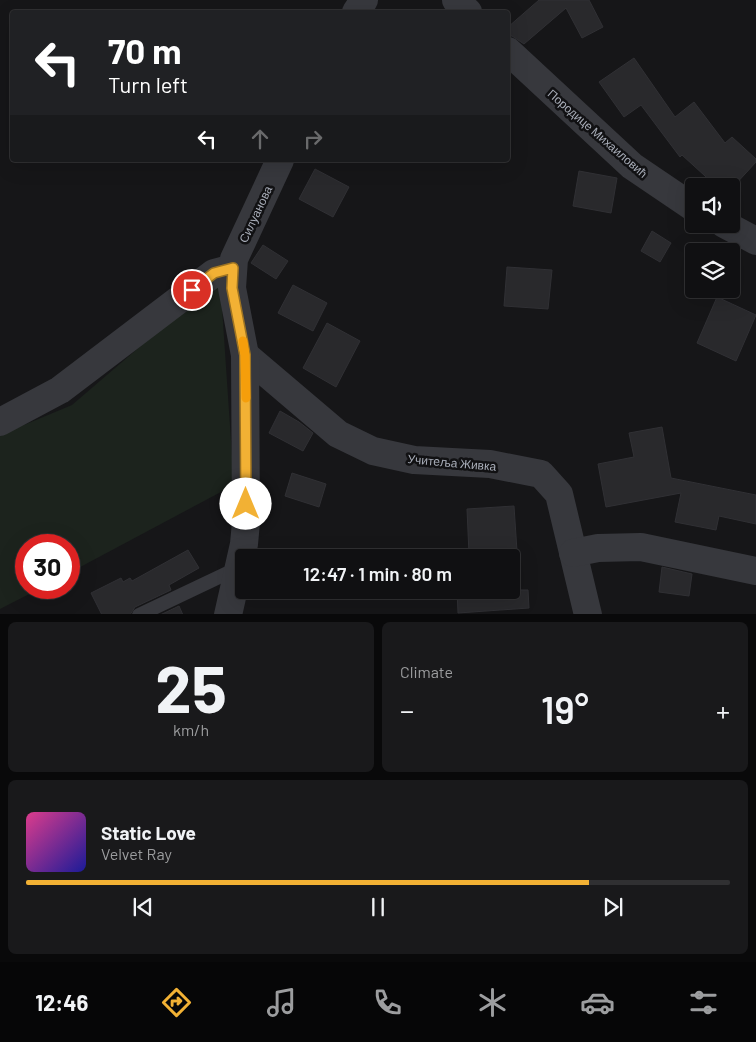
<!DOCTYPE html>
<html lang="en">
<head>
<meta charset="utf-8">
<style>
	:root { --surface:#101012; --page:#19191b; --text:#f1f3f6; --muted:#9c9d9f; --line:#303032; --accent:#f2b134 }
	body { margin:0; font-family:Barlow,sans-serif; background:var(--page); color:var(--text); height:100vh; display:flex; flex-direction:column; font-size:19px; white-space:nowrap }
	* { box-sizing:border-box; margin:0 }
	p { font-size:16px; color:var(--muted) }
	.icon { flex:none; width:28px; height:28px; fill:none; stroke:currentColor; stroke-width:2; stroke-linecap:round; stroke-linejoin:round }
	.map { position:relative; height:614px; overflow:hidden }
	.side { display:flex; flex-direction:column; gap:8px; padding:8px; background:#09090a; flex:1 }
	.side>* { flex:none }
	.banner { position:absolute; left:10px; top:10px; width:500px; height:152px; border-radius:5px; box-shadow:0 5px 20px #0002,0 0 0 1px var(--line); background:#202124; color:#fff; overflow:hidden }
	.tools { position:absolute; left:685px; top:178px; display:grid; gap:10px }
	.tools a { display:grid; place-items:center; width:55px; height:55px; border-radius:5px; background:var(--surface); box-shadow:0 5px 20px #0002,0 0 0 1px var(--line); font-size:25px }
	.speed { position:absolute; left:15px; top:534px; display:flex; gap:10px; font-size:25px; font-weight:700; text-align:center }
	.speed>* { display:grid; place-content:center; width:65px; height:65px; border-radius:50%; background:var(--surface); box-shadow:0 5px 20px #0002,0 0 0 1px var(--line); line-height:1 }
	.speed .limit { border:8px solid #d22; background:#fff; color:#111 }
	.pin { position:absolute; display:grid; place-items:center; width:42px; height:42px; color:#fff; margin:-21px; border:2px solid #fff; border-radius:50%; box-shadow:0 1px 5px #0007 }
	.me { position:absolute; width:55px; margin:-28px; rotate:0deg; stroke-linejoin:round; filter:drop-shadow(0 0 4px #0008) }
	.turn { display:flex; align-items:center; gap:18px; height:105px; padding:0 15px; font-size:22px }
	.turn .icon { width:65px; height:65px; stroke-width:2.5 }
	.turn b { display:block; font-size:35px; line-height:42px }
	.lanes { display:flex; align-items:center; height:48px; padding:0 15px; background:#0003; justify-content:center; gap:25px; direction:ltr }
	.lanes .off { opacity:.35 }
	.big { font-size:38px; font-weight:600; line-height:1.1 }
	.side .widget { flex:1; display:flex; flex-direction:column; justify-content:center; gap:8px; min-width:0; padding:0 18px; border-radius:8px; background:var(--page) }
	.side .dial { align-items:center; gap:0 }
	.dial b { font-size:65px; line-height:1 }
	.song { display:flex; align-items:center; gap:15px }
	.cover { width:60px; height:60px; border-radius:8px; background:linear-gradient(135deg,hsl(330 70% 55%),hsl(240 70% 35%)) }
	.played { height:5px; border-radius:2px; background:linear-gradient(90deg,var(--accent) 80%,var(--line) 80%) }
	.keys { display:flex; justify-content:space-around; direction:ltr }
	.heat { display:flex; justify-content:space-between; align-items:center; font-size:28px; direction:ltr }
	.side .tiles { flex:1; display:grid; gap:8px; grid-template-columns:1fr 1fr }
	.widget:last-child { grid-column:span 2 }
	.trip { position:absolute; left:235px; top:549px; width:285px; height:50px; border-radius:5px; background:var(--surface); box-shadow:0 5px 20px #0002,0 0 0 1px var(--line); font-weight:600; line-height:50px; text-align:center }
	.tab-bar { display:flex; height:80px; justify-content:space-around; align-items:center; background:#060607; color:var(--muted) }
	.tab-bar .icon { width:35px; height:35px }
	.tab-bar .current { color:var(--accent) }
	.tab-bar b { font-size:22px; color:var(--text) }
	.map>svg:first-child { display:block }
</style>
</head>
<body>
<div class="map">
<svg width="756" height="615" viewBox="0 0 756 615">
	<rect width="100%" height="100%" fill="#161618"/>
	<polygon fill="#1c231d" points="220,278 234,485 69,573 69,545 26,545 26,588 41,588 0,609 0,435 72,405"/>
	<g fill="#29292c" stroke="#303034">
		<polygon points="539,0 589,0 603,27 582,38 566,8 524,44 512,36 508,36 508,27"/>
		<polygon points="634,58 675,117 694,102 725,143 732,137 756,159 756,162 734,186 716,186 682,155 680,157 641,105 624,117 599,82"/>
		<polygon points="315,169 349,187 333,217 299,199"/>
		<polygon points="579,171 617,178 611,213 573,206"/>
		<polygon points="652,231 671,243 660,262 641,251"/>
		<polygon points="263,245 288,261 276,279 251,263"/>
		<polygon points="507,267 552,270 548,309 504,306"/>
		<polygon points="293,285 327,303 313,331 278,313"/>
		<polygon points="717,297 756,315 736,361 697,343"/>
		<polygon points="327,323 360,341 336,387 303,368"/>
		<polygon points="280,411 299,422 313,433 303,451 269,433"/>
		<polygon points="662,427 671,478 756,495 756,524 719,516 716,530 675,522 681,493 606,507 598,464 634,457 629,433"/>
		<polygon points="292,473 326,484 319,507 285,496"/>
		<polygon points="514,506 517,551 469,554 467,509"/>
		<polygon points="188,550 199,568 169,585 171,590 135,607 130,615 102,615 91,593 121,578 123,582 130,578 132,581"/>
		<polygon points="662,567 692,574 689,596 659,592"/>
		<polygon points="457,590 528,590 529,608 458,613"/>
		<polygon points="179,606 183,615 160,615"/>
	</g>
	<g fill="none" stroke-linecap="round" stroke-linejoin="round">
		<polyline stroke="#37383d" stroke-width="14" points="139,615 238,568"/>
		<g stroke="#37383d" stroke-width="28">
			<polyline points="456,0 468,12"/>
			<polyline points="356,12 364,0"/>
			<polyline points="508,51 632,166 694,208"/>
			<polyline points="724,224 756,241"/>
			<polyline points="245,355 338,434 373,451 414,460 490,464 541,474 559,494 588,615"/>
			<polyline points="0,422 60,390 214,273 233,268"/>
			<polyline points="573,553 598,548 641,547 756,571"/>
			<polyline points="228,615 244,544 246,522 245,355 232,288 234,259 280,160"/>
		</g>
	</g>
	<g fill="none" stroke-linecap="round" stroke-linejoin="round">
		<g stroke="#9d7322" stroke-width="12">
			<polyline id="route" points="192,290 214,273 233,268 232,288 245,355 246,504"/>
		</g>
		<use href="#route" stroke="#f2b134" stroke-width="9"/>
		<polyline stroke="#f59e0b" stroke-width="9" points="243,341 245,355 246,398"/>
	</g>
	<g text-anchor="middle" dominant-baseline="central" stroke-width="5" stroke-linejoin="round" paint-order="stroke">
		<g font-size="12" fill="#a8adb8" stroke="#111113">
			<text transform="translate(598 133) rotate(41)">Породице Михаиловић</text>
			<text transform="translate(255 214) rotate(-65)">Силуанова</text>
			<text transform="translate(452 462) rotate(5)">Учитеља Живка</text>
		</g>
	</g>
</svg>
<div class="tools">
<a><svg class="icon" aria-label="sound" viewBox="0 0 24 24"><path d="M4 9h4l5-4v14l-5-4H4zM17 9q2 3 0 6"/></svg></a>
<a><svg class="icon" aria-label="layers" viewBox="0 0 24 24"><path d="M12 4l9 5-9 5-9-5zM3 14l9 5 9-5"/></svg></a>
</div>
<div class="speed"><div class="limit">30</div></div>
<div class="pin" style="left:192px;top:290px;background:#d93025"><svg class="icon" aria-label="arrive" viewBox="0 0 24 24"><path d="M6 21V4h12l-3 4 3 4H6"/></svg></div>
<svg class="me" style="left:246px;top:504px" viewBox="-20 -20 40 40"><circle r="19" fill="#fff"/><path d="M0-13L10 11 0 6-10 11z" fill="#f2b134"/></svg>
<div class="trip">12:47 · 1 min · 80 m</div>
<div class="banner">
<div class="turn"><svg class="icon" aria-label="left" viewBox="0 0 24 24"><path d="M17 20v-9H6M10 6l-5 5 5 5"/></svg><div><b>70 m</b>Turn left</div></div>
<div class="lanes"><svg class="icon" aria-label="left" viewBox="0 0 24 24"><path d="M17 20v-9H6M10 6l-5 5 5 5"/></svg><svg class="icon off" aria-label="ahead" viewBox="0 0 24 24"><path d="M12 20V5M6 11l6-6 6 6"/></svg><svg class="icon off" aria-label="right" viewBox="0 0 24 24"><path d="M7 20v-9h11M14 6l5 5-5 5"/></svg></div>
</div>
</div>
<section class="side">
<div class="tiles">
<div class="widget dial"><b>25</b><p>km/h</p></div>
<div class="widget"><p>Climate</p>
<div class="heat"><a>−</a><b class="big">19°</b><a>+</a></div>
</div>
<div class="widget">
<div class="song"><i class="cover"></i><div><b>Static Love</b><p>Velvet Ray</p></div></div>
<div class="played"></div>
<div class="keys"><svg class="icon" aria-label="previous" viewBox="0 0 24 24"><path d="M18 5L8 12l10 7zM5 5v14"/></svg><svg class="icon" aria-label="pause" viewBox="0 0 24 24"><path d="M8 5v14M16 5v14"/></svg><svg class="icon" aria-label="next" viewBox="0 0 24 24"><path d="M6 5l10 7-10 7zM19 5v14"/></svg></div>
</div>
</div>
</section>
<nav class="tab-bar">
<b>12:46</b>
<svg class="icon current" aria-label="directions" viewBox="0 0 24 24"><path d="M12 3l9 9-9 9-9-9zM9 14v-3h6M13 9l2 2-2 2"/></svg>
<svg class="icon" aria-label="music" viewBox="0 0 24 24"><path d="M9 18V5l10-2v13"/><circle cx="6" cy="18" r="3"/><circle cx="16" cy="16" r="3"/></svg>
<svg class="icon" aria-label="phone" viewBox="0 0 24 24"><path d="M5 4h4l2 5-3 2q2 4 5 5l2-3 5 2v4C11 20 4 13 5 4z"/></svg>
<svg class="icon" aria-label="climate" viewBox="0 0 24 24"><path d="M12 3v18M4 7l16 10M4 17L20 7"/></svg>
<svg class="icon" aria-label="car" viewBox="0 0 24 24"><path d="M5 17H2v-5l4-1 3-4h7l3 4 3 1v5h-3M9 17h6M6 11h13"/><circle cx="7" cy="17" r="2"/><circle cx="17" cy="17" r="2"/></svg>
<svg class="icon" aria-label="filters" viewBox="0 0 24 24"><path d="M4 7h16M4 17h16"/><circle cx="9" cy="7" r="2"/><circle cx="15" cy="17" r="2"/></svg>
</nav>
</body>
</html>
